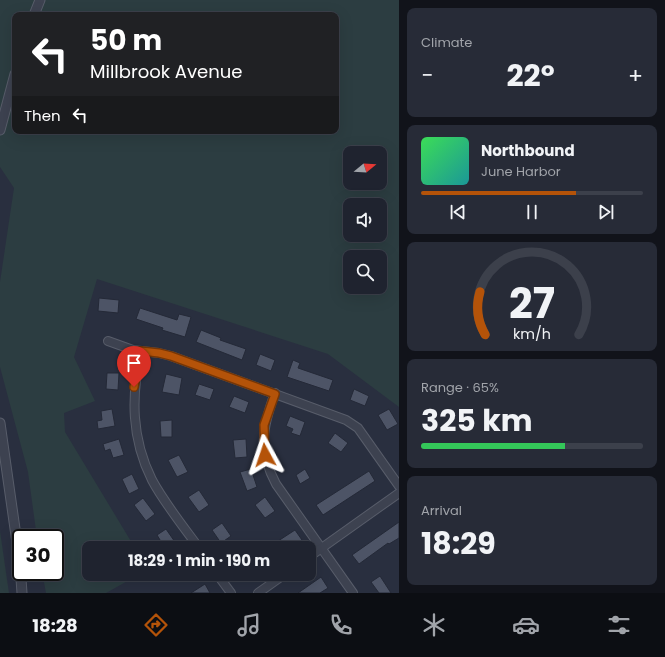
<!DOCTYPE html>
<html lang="en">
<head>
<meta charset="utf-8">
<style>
	:root { --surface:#1f232f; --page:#272b37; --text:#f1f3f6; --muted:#a1a4aa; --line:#3c404b; --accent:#b45309 }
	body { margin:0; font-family:Poppins,sans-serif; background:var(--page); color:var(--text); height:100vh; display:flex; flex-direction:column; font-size:15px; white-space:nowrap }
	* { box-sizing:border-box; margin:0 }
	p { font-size:13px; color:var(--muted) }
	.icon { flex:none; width:22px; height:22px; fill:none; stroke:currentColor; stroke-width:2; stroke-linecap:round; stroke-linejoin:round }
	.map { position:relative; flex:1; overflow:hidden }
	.details { display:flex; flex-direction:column; gap:8px; padding:8px; background:#11131a; width:266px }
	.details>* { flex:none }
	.guide { position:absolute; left:12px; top:12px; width:327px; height:122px; border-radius:8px; box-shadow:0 4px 16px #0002,0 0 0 1px var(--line); background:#202124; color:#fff; overflow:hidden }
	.needle { width:26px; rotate:72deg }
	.controls { position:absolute; left:343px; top:146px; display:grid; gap:8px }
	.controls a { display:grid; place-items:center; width:44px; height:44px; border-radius:8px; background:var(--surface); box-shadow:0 4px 16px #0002,0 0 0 1px var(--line); font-size:20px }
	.speed { position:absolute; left:12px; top:529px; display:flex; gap:8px; font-size:20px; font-weight:700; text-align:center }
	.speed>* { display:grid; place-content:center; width:52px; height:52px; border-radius:50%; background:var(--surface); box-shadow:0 4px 16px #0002,0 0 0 1px var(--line); line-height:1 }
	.speed .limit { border:2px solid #111; border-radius:6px; background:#fff; color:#111 }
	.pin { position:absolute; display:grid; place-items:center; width:34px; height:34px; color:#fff; margin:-41px -17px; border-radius:50% 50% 50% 0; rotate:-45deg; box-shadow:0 0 4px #0007 }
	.pin .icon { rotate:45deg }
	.me { position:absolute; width:44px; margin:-22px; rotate:355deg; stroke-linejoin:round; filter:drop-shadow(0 0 3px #0008) }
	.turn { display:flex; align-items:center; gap:14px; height:84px; padding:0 12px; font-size:18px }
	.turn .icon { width:52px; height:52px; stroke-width:2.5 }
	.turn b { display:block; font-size:28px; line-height:34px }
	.then { display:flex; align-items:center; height:38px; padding:0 12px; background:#0003; gap:8px; font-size:15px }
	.big { font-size:30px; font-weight:700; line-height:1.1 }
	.details .card { flex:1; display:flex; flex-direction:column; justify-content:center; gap:6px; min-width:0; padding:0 14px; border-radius:8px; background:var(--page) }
	.details .dial { align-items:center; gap:0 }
	.dial svg { height:104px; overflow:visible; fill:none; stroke:var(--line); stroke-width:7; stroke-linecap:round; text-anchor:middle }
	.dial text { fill:var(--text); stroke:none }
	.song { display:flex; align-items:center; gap:12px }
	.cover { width:48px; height:48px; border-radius:6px; background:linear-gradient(135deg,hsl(130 70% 55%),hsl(180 70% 35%)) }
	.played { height:4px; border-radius:2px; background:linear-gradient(90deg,var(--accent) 70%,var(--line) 70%) }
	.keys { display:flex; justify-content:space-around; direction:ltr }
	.heat { display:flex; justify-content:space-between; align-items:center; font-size:22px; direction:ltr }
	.charge { height:6px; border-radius:3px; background:linear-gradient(90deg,#34c759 65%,var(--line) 0) }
	.trip { position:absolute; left:82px; top:541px; width:234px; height:40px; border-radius:8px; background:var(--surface); box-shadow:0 4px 16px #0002,0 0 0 1px var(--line); font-weight:700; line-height:40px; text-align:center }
	.tab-bar { display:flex; height:64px; justify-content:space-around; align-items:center; background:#0c0e13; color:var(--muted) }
	.tab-bar .icon { width:28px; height:28px }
	.tab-bar .on { color:var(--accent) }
	.tab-bar b { font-size:18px; color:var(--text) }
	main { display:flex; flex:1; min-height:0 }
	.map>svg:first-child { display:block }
</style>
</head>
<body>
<main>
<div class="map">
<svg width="399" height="593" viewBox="0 0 399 593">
	<rect width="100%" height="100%" fill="#292f3f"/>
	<g fill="#2c3d41" fill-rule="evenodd">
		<path d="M0 0H399V407L328 354 97 279 74 357 95 401 64 413 65 432 135 548H89V574H140L106 593H46L42 572H55V538H37L28 472 0 367V282L14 188 0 167ZM15 15H336V131H15ZM350 153H380V183H350ZM350 205H380V235H350ZM350 257H380V287H350Z"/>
		<polygon points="0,531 9,593 0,593"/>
	</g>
	<g fill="#4d5466" stroke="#242937">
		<polygon points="99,298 119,300 118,313 98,311"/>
		<polygon points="140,308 177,320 179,314 191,317 185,337 162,330 163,328 136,319"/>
		<polygon points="201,330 221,338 220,340 246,349 242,360 196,342"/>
		<polygon points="260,354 275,360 271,371 256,365"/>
		<polygon points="293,360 300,363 298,368 333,380 329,391 287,377"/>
		<polygon points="107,373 119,373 118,390 106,389"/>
		<polygon points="166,374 182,378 179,395 162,392"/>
		<polygon points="199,384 214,389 210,400 195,395"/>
		<polygon points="354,389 369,396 365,406 350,400"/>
		<polygon points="234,396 249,402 245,413 229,407"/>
		<polygon points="112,409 115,426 98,429 97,421 102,420 101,411"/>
		<polygon points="389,409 398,424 387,430 378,415"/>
		<polygon points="290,416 305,422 300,436 291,433 293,429 286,426"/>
		<polygon points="172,420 172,437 161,437 160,421"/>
		<polygon points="335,433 348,443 341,452 328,443"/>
		<polygon points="119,439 124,455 113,458 110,449 105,451 103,444"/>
		<polygon points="246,439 247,457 235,458 233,440"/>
		<polygon points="179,455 188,472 177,477 168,460"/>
		<polygon points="251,469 257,487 247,491 240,472"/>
		<polygon points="305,469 310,478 300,484 296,475"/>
		<polygon points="369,471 375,481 323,515 316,505"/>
		<polygon points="132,474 139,489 129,494 122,479"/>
		<polygon points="199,490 209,505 199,512 188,497"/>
		<polygon points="265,497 275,511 265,518 255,505"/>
		<polygon points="143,498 155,514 146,521 134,505"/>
		<polygon points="399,522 399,538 389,544 388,543 359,564 352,555"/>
		<polygon points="222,523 231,536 221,543 212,530"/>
		<polygon points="166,529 175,542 165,548 157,535"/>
		<polygon points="295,530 302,540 290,548 279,548 275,543"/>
		<polygon points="380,576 391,593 379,593 371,582"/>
		<polygon points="321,577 328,588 320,593 298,593"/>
		<polygon points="205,584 210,593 191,593"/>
	</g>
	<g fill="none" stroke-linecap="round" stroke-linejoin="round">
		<g stroke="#585d6a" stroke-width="10">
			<g id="minor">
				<polyline points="108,341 133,350 159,353 171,356 346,420 358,428 399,486"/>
				<path d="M141 351C131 396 131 438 152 480 165 504 183 526 199 548"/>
				<path d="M275 393C262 428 258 450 276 484L353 593"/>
				<polyline points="309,557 399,493"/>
				<polyline points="217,574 231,593"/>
				<polyline points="258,593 285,574"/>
			</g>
		</g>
		<g stroke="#585d6a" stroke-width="11">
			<g id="tertiary">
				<polyline points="34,15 40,0"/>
				<polyline points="0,130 15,74"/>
				<polyline points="0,423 20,564 22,593"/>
			</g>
		</g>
		<use href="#minor" stroke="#3d4250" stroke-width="8"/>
		<use href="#tertiary" stroke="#3d4250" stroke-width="9"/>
	</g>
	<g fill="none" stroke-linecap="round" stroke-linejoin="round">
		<g stroke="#753606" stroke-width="10">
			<polyline id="route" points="134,387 141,351 159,353 171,356 275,394 264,425 265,455"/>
		</g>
		<use href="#route" stroke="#b45309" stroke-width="7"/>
	</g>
</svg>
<div class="controls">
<a><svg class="needle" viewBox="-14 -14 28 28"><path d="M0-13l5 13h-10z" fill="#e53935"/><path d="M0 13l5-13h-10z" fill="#a1a4aa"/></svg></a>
<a><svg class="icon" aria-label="sound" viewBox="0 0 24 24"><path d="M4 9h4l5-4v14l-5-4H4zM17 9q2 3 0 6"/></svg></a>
<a><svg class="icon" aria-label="search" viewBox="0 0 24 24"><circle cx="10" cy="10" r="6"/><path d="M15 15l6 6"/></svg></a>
</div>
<div class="speed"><div class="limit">30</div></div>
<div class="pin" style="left:134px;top:387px;background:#d93025"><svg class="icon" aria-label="arrive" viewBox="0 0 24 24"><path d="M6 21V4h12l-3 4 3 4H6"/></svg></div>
<svg class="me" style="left:265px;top:455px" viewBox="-20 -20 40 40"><path d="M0-17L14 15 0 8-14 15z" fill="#b45309" stroke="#fff" stroke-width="4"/></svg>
<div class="trip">18:29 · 1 min · 190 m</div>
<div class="guide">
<div class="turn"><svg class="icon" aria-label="left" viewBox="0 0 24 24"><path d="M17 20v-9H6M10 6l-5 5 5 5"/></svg><div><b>50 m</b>Millbrook Avenue</div></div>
<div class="then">Then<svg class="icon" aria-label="left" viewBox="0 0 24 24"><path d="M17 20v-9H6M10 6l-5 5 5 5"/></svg></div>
</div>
</div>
<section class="details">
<div class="card"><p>Climate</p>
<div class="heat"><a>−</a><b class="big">22°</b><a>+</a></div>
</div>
<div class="card">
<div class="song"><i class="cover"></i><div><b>Northbound</b><p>June Harbor</p></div></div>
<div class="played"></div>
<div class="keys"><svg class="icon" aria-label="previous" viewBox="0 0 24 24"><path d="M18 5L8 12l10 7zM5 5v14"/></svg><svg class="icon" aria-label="pause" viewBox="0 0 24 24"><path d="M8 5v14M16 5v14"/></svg><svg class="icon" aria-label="next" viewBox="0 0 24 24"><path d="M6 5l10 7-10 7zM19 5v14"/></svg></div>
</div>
<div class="card dial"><svg viewBox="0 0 100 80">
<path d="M14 69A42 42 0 1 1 86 69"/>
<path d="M14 69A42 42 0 0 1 10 36" stroke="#b45309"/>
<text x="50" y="56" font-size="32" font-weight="700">27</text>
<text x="50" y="72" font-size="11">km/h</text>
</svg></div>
<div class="card"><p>Range · 65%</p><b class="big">325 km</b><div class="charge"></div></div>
<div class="card"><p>Arrival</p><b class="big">18:29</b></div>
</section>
</main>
<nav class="tab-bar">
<b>18:28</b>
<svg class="icon on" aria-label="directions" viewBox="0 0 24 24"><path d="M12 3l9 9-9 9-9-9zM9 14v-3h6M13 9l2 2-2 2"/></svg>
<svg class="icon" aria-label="music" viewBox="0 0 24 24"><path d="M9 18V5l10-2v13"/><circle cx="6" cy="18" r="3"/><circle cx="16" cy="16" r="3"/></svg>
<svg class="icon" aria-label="phone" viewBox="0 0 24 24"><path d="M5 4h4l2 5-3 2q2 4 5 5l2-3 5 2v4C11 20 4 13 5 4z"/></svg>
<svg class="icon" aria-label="climate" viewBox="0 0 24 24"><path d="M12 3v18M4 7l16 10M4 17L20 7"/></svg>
<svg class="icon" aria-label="car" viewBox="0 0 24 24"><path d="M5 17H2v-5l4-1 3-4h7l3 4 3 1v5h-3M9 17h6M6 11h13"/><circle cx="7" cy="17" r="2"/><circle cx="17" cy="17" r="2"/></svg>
<svg class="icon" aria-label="filters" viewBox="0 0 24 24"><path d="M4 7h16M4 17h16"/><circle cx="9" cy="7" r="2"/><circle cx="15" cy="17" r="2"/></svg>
</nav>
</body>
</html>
